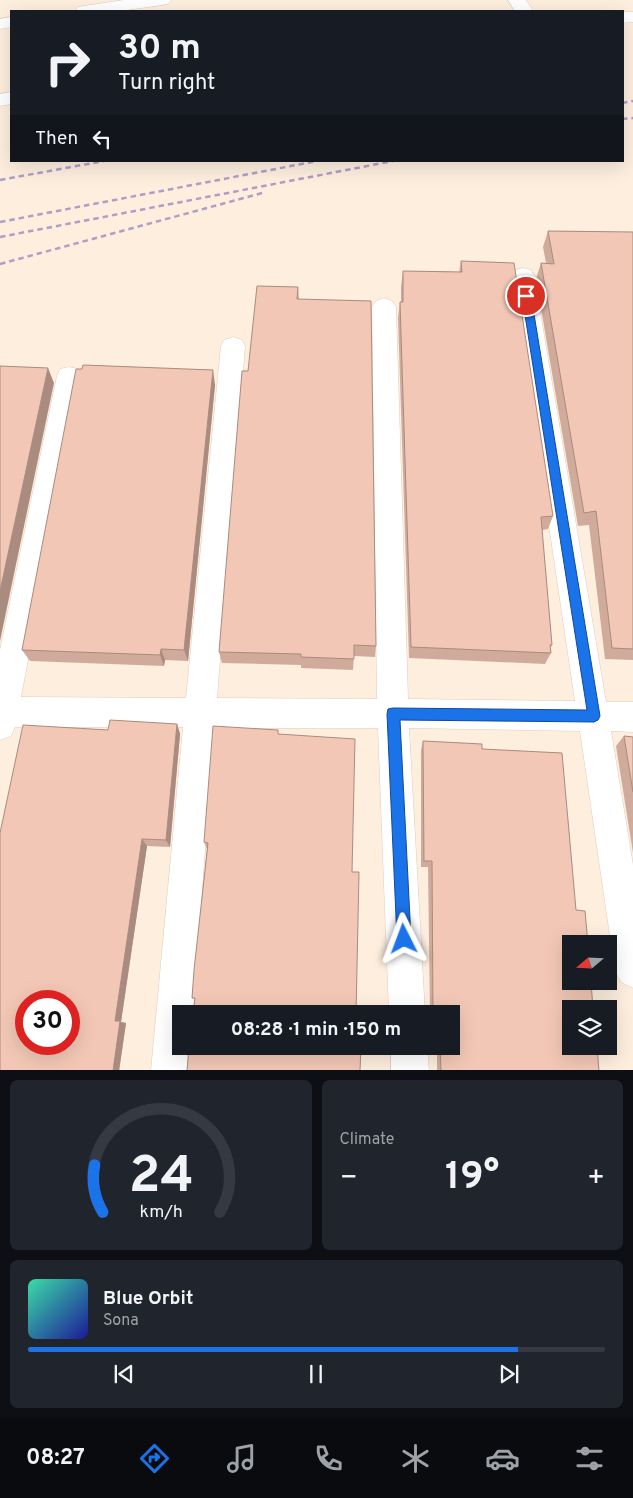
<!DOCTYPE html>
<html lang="en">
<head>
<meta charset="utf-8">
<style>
	:root { --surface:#171b24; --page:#20242c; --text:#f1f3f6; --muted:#9ea1a6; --line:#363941; --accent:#1a73e8 }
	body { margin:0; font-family:Overpass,sans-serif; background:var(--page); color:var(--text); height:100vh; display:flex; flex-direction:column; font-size:19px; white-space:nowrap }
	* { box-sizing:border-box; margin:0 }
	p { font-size:16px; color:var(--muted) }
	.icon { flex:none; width:28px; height:28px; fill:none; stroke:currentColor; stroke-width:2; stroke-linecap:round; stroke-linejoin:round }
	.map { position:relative; height:1070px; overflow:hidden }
	.details { display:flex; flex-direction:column; gap:10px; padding:10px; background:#0d0f14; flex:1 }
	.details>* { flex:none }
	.hud { position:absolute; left:10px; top:10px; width:614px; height:152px; border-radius:0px; box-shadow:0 5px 20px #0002; background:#171b24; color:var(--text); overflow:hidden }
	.needle { width:32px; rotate:251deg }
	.tools { position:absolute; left:562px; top:935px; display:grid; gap:10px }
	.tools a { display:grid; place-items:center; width:55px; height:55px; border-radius:0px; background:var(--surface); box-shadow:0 5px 20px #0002; font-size:25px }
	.speed { position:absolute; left:15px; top:990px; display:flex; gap:10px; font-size:25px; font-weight:700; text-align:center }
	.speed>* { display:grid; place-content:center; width:65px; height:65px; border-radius:50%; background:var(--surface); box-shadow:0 5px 20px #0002; line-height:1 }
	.speed .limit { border:8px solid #d22; background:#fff; color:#111 }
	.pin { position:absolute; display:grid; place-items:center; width:42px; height:42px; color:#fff; margin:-21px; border:2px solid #fff; border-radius:50%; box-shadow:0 1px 5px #0007 }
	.me { position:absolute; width:55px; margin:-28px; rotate:357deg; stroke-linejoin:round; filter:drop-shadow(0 0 4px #0008) }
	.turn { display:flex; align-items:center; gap:18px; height:105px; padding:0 25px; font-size:22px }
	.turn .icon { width:65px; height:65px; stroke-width:2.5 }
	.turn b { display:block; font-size:35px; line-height:42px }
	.then { display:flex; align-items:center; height:48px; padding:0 25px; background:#0003; gap:10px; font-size:19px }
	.big { font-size:38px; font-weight:700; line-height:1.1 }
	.details .widget { flex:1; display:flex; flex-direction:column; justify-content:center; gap:8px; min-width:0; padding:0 18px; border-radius:8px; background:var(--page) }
	.details .dial { align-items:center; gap:0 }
	.dial svg { height:130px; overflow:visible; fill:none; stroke:var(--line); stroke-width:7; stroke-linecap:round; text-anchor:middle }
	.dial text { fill:var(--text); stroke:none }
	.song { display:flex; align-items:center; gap:15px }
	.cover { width:60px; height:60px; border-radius:8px; background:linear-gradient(135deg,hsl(160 70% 55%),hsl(240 70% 35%)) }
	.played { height:5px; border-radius:2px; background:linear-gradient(90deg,var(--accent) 85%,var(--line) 85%) }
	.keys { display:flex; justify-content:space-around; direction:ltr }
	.heat { display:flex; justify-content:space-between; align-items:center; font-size:28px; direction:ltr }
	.details .tiles { flex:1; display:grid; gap:10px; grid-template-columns:1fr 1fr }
	.widget:last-child { grid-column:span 2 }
	.trip { position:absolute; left:172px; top:1005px; width:288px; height:50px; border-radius:0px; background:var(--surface); box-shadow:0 5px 20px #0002; font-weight:700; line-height:50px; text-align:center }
	.tabs { display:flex; height:80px; justify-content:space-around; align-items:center; background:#090b0e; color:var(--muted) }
	.tabs .icon { width:35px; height:35px }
	.tabs .active { color:var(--accent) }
	.tabs b { font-size:22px; color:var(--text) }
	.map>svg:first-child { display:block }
</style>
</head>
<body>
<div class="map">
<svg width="633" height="1071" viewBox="0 0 633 1071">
	<rect width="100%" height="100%" fill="#fdeede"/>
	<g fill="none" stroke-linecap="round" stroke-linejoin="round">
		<g stroke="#e2cbbd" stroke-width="1">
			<g id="minor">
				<polygon points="124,0 171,0 168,4 162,5 120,11 75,11 78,7 84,6"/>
				<polygon points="508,0 526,0 533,11 515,11"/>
				<polygon points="11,17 11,27 0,29 0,19"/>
				<polygon points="523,268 531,270 534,276 606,702 633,702 633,732 611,731 633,865 633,988 621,982 615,970 580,731 409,728 425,1014 389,1014 378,728 214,728 193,1014 181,1014 181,1046 190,1046 189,1071 151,1071 183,727 15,727 11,736 0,740 0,650 57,376 60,369 69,367 78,369 81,376 21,697 186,698 221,346 224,340 233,337 242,340 245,346 217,698 377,699 372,307 376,301 384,298 392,301 396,307 408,699 575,701 512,276 515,270"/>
				<polygon points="391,1046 427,1046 429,1071 391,1071"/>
			</g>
		</g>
		<g stroke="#e2cbbd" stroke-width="1">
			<g id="tertiary">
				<polygon points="622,12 633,12 633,22 622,23"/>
				<polygon points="11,92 11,104 0,106 0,94"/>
			</g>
		</g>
		<use href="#minor" fill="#fff" fill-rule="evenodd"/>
		<use href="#tertiary" fill="#fff" fill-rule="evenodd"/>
		<g stroke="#af9ec5" stroke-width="2.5" stroke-dasharray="5.5 4" stroke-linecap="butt">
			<polyline points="622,103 633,101"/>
			<polyline points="622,119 633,118"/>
			<polyline points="0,180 104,161"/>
			<polyline points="0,222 317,161"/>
			<polyline points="0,237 393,161"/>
			<polyline points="0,264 266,192"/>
		</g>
	</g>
	<g fill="#d0ab9c">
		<polygon points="548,231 633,232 633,660 605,659 589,525 578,526 536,279 541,263 546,263 543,247"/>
		<polygon points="461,261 553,516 548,529 542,530 552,645 550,649 551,653 545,664 409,658 398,318 400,302 401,302 401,287 403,271 459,272"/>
		<polygon points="298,287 299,299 376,646 375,657 354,656 353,670 301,668 301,665 222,663 219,652 248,371"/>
		<polygon points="215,385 188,661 165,660 164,666 30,661 22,650"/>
		<polygon points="177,724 180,734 170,847 147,846 121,1022 126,1023 119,1071 0,1071 108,730"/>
		<polygon points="278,730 278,734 195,999 192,998 207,849 204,842"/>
		<polygon points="624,736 633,737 633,853 616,746"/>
		<polygon points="423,741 482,749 576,910 599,1071 437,1071 437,1046 451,1046 451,1014 430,1014 428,867 421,867 421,750"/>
	</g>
	<g fill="#a98b7f">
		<polygon points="48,368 54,383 0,641 0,591"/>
		<polygon points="213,370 215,385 188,661 184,650"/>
		<polygon points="161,649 165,660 164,666 160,655"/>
		<polygon points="177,724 180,734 170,847 166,840"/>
		<polygon points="142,839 147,846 121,1022 126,1023 119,1071 113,1071 115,1021"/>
	</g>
	<g fill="#f2c7b5" stroke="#a98b7f" fill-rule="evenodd">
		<polygon points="548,231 633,232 633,649 612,648 596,511 584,513 541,263 554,264"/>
		<polygon points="461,261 514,263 553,516 541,517 552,645 550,645 551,653 411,647 400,302 403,302 403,271 462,272"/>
		<polygon points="257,286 298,287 297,299 371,301 376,646 354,645 354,659 301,657 301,654 219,652 242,371 248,371"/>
		<polygon points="83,365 213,370 184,650 161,649 160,655 22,650 76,369 82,369"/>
		<polygon points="0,366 48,368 0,591"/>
		<path d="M110 720 177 724 166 840 142 839 115 1021H120L113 1071H0V833L23 725 108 730ZM26 1001H69V1044H26Z"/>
		<polygon points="213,726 278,730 278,734 355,739 352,872 359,872 356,1014 193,1014 195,998 192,998 194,970 208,843 204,842"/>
		<polygon points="624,736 633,737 633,792"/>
		<polygon points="423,741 482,744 482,749 562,753 576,910 585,911 588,944 571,944 571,981 591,981 593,1009 571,1009 571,1046 597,1046 599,1071 441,1071 440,1046 451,1046 451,1014 433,1014 432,861 424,861"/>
		<polygon points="189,1046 361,1046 360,1071 187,1071"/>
	</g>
	<polygon fill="#1a73e8" stroke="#114b97" points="526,292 531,296 600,716 598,720 594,722 400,720 411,939 409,944 404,946 399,944 397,939 387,714 388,709 393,708 587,710 522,296"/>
</svg>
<div class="tools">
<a><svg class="needle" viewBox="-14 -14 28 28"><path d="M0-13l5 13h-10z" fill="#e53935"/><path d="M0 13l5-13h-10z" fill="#9ea1a6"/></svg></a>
<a><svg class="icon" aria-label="layers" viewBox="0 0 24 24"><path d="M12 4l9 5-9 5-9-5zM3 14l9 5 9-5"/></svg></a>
</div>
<div class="speed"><div class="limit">30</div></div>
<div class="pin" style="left:526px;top:296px;background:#d93025"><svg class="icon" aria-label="arrive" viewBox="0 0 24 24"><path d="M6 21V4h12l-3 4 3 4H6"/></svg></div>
<svg class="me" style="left:404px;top:939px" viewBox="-20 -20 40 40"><path d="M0-17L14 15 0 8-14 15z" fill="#1a73e8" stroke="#fff" stroke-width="4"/></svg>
<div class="trip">08:28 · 1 min · 150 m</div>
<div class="hud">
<div class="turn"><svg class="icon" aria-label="right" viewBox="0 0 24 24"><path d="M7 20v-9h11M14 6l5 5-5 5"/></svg><div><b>30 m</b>Turn right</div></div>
<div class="then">Then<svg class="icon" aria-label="left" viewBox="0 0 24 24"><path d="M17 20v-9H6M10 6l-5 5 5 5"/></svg></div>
</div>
</div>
<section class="details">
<div class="tiles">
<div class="widget dial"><svg viewBox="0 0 100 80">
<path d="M14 69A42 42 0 1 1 86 69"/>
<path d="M14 69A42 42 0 0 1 9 40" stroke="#1a73e8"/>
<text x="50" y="56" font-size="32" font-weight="700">24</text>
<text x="50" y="72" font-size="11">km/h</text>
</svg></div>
<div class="widget"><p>Climate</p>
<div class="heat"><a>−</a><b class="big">19°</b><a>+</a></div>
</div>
<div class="widget">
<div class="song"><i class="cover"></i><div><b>Blue Orbit</b><p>Sona</p></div></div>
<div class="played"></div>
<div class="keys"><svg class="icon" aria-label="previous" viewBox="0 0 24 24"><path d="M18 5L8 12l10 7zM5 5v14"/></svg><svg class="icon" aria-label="pause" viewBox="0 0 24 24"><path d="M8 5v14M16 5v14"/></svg><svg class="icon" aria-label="next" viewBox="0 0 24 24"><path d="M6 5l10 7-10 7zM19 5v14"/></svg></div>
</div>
</div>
</section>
<nav class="tabs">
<b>08:27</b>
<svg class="icon active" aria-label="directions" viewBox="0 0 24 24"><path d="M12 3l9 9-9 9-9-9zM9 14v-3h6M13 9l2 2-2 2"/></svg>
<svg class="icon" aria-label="music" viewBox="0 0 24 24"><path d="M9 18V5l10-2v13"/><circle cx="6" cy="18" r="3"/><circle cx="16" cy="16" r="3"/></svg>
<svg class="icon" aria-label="phone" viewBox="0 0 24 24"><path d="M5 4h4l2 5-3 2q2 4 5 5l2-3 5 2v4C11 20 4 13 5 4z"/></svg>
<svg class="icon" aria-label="climate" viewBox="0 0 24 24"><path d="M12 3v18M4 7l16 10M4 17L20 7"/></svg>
<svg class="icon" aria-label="car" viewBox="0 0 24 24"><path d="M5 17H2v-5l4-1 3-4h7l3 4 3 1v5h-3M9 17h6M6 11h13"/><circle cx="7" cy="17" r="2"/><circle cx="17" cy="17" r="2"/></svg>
<svg class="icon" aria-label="filters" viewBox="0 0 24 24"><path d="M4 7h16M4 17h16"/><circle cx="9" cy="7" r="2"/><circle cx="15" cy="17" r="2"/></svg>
</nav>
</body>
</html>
